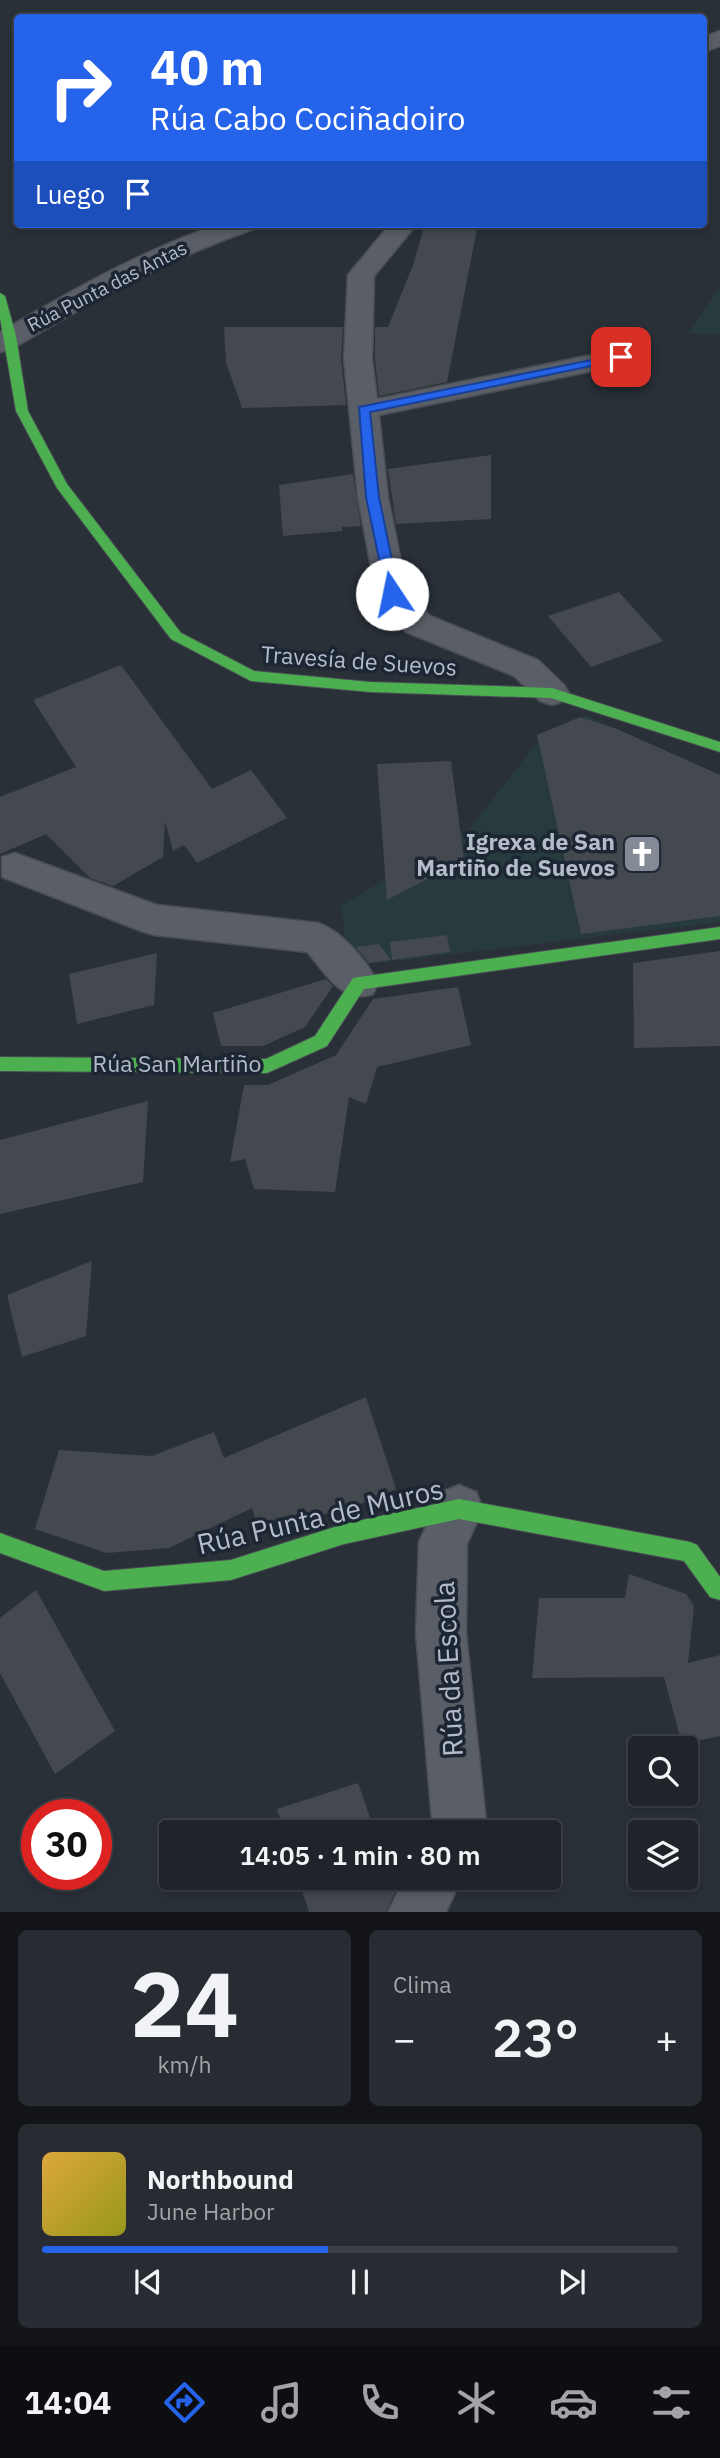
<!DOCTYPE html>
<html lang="es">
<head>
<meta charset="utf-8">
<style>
	:root { --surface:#20242a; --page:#282c32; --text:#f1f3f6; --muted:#a2a4a8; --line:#3d4147; --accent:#2563eb }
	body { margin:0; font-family:"IBM Plex Sans",sans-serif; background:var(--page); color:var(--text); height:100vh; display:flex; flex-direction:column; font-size:26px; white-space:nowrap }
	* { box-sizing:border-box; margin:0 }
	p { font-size:23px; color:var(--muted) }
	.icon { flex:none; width:38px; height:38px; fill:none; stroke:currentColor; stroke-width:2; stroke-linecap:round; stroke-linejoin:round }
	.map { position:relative; height:1912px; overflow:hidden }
	.side { display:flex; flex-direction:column; gap:18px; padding:18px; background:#121417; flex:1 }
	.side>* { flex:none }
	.banner { position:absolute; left:14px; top:14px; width:693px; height:214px; border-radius:7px; box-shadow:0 4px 10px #0003,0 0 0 2px var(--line); background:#2563eb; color:#fff; overflow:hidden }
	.buttons { position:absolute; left:628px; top:1736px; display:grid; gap:14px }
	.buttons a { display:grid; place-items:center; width:70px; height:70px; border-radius:7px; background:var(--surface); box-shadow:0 4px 10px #0003,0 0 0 2px var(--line); font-size:35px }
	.speed { position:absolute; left:21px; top:1799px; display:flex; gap:14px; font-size:35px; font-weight:700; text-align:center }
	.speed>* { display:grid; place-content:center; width:91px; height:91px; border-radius:50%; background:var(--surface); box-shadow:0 4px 10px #0003,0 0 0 2px var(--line); line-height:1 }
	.speed .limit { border:10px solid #d22; background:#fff; color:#111 }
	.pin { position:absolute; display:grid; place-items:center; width:60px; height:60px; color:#fff; margin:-30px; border-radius:14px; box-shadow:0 4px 10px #0006 }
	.me { position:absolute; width:77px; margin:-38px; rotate:349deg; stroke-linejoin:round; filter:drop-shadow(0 0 5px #0008) }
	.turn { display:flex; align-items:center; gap:24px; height:147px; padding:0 21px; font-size:32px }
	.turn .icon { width:91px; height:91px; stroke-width:2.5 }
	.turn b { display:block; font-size:49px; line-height:60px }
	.then { display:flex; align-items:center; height:66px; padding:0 21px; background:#0003; gap:14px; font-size:26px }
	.big { font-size:52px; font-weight:600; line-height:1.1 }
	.side .tile { flex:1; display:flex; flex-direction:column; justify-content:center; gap:10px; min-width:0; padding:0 24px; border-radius:10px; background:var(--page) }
	.side .dial { align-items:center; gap:0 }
	.dial b { font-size:91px; line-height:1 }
	.song { display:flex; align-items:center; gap:21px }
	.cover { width:84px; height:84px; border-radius:10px; background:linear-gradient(135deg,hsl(40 70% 55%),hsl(60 70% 35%)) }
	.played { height:7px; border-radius:4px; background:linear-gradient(90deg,var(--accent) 45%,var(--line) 45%) }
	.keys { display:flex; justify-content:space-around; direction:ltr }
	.heat { display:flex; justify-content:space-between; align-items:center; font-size:38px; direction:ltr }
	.side .tiles { flex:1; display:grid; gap:18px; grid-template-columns:1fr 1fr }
	.tile:last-child { grid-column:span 2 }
	.trip { position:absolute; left:159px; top:1820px; width:402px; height:70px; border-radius:7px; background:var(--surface); box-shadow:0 4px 10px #0003,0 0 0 2px var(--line); font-weight:600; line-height:70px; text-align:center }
	.menu { display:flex; height:112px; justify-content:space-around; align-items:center; background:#0d0e11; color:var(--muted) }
	.menu .icon { width:49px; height:49px }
	.menu .selected { color:var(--accent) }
	.menu b { font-size:32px; color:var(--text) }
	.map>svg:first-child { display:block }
</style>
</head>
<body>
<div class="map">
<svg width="720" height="1912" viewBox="0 0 720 1912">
	<rect width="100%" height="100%" fill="#2a3038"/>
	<g fill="#273a3e">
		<polygon points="720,287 720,335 688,333"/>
		<polygon points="585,715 720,775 720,922 362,965 347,954 341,906 470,828 545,732"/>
	</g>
	<g fill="#444950">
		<polygon points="425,224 478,224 447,382 379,396 375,359 375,327 388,327 413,265"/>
		<polygon points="224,327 343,327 341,359 346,405 242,408 226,362"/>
		<polygon points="491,455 491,519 396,524 388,469"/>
		<polygon points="353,474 361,526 342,527 342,531 283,536 279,485"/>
		<polygon points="619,592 663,641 591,667 548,616"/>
		<polygon points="121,665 212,789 251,770 287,818 197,863 184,845 173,851 165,821 163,857 113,886 90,878 46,834 0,854 0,797 76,767 33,700"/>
		<polygon points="580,717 617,729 720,775 720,916 581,934 537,735"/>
		<polygon points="451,761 464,860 387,900 377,764"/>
		<polygon points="447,935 450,952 392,960 390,942"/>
		<polygon points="379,944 391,960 369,963 356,947"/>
		<polygon points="720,951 720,1046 634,1048 633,963"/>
		<polygon points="157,953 154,1005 77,1024 69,974"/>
		<polygon points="326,979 333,986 305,1027 263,1046 221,1046 213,1013"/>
		<polygon points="458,987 471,1045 377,1067 366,1104 349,1097 335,1192 254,1189 245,1159 230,1162 244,1085 268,1085 336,1055 373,999"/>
		<polygon points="148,1101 143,1182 0,1214 0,1140"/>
		<polygon points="92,1261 86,1336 22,1357 7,1295"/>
		<polygon points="366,1397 396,1489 363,1503 260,1533 252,1508 169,1548 107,1553 35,1529 59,1450 152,1456 214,1432 224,1458"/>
		<polygon points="629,1574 686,1594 694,1606 688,1663 720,1655 720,1736 682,1744 664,1677 532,1678 539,1598 625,1598"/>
		<polygon points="36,1590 115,1731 55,1774 0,1673 0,1618"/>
		<polygon points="358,1783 375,1832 284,1832 277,1809"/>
		<polygon points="429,1819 428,1832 396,1832"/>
		<polygon points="298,1878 402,1878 386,1912 309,1912"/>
	</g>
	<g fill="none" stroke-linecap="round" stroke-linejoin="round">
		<g stroke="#484c53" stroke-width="3">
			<g id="street">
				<polygon points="720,31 720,46 704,52 704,37"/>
				<path d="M220 224H258L254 229C167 259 89 303 10 350L0 352V332C71 291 142 250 220 224Z"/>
				<polygon points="390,224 417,224 374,276 372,359 377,399 621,349 631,351 635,357 631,363 621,365 379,415 388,497 407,591 430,616 538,660 564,685 569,693 564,701 552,705 540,701 514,676 406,632 376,594 358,497 344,359 348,275"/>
				<path d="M15 853 157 905 318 923C342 931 367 961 378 983L373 994C342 1005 326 973 307 952L154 935 141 931 2 877V857Z"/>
				<polygon points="459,1485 476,1492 483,1509 467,1544 466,1633 487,1832 433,1832 416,1633 419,1542 442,1492"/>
				<polygon points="405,1878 462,1878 446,1912 388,1912"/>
			</g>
		</g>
		<g stroke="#484c53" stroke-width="2">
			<g id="fast">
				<polygon points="0,293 5,296 16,336 28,411 67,484 181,633 254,671 370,682 552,688 720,742 720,752 551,698 370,692 251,681 171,639 57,488 16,411 0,318"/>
				<polygon points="720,927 720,939 364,989 327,1046 267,1073 0,1071 0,1057 266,1059 315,1036 353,978 359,977"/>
				<polygon points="459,1499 690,1542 697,1545 720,1577 720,1600 710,1597 684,1561 459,1519 344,1544 231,1580 104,1591 0,1553 0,1533 104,1571 231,1560 344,1524"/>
			</g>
		</g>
		<use href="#street" fill="#5a5e66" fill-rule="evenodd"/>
		<use href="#fast" fill="#4caf50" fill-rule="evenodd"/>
	</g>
	<polygon fill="#2563eb" stroke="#184099" stroke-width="2" points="621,354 627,357 625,359 370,412 379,497 399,594 397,597 387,597 366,497 359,407"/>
	<defs>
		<g id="church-square" transform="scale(2.0125)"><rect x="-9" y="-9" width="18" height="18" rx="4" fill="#848b96" stroke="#1d2633"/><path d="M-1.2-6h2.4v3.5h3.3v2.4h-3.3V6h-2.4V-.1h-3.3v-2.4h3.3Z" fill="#fff"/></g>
	</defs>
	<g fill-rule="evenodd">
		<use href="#church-square" x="642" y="854"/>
	</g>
	<g text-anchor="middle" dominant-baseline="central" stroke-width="7" stroke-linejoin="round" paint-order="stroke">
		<g font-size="19" fill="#b4bcc9" stroke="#1d2633">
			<text transform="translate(107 286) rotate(-27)">Rúa Punta das Antas</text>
		</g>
		<g font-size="23" fill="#b4bcc9" stroke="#1d2633">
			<text transform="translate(359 660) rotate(4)">Travesía de Suevos</text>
			<text x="177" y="1063">Rúa San Martiño</text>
		</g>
		<g font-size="23" font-weight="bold" fill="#b4bcc9" stroke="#1d2633" text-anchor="end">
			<text x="615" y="841">Igrexa de San<tspan x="615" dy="26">Martiño de Suevos</tspan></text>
		</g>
		<g font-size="28" fill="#b4bcc9" stroke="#1d2633">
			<text transform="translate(320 1516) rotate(-13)">Rúa Punta de Muros</text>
			<text transform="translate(448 1669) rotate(-93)">Rúa da Escola</text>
		</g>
	</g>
</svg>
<div class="buttons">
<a><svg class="icon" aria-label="search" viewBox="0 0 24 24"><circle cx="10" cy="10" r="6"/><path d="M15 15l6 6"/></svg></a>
<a><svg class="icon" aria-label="layers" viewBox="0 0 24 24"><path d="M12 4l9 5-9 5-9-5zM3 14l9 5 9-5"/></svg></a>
</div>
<div class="speed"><div class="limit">30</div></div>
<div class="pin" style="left:621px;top:357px;background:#d93025"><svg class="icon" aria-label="arrive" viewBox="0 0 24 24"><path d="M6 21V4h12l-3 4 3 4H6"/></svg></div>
<svg class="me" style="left:392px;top:594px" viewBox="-20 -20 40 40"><circle r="19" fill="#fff"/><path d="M0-13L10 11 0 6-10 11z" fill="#2563eb"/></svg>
<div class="trip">14:05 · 1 min · 80 m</div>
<div class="banner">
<div class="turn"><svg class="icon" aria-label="right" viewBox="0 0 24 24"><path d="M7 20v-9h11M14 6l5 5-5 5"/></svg><div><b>40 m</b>Rúa Cabo Cociñadoiro</div></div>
<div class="then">Luego<svg class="icon" aria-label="arrive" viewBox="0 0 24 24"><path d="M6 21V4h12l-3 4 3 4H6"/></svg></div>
</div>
</div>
<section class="side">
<div class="tiles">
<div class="tile dial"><b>24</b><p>km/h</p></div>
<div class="tile"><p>Clima</p>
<div class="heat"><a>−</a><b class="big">23°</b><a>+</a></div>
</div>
<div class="tile">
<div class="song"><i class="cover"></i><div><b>Northbound</b><p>June Harbor</p></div></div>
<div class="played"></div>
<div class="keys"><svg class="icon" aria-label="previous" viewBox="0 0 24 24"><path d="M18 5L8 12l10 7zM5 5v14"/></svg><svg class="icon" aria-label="pause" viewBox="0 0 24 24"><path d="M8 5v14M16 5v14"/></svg><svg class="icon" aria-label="next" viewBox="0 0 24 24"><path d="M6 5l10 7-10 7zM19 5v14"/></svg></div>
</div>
</div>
</section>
<nav class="menu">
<b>14:04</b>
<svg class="icon selected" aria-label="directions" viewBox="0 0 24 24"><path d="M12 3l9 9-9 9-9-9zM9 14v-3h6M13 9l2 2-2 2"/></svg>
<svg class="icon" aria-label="music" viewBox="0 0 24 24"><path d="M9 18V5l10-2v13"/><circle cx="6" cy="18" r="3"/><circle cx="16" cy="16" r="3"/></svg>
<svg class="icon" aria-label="phone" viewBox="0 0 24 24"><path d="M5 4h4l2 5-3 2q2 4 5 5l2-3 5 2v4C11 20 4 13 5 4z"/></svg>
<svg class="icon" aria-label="climate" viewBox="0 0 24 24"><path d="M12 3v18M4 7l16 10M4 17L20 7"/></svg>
<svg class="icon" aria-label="car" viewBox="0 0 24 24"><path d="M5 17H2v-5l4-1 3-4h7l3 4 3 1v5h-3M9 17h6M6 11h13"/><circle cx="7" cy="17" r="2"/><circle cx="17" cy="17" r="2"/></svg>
<svg class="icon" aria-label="filters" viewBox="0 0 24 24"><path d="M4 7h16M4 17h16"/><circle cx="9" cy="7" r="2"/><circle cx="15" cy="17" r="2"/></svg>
</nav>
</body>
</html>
